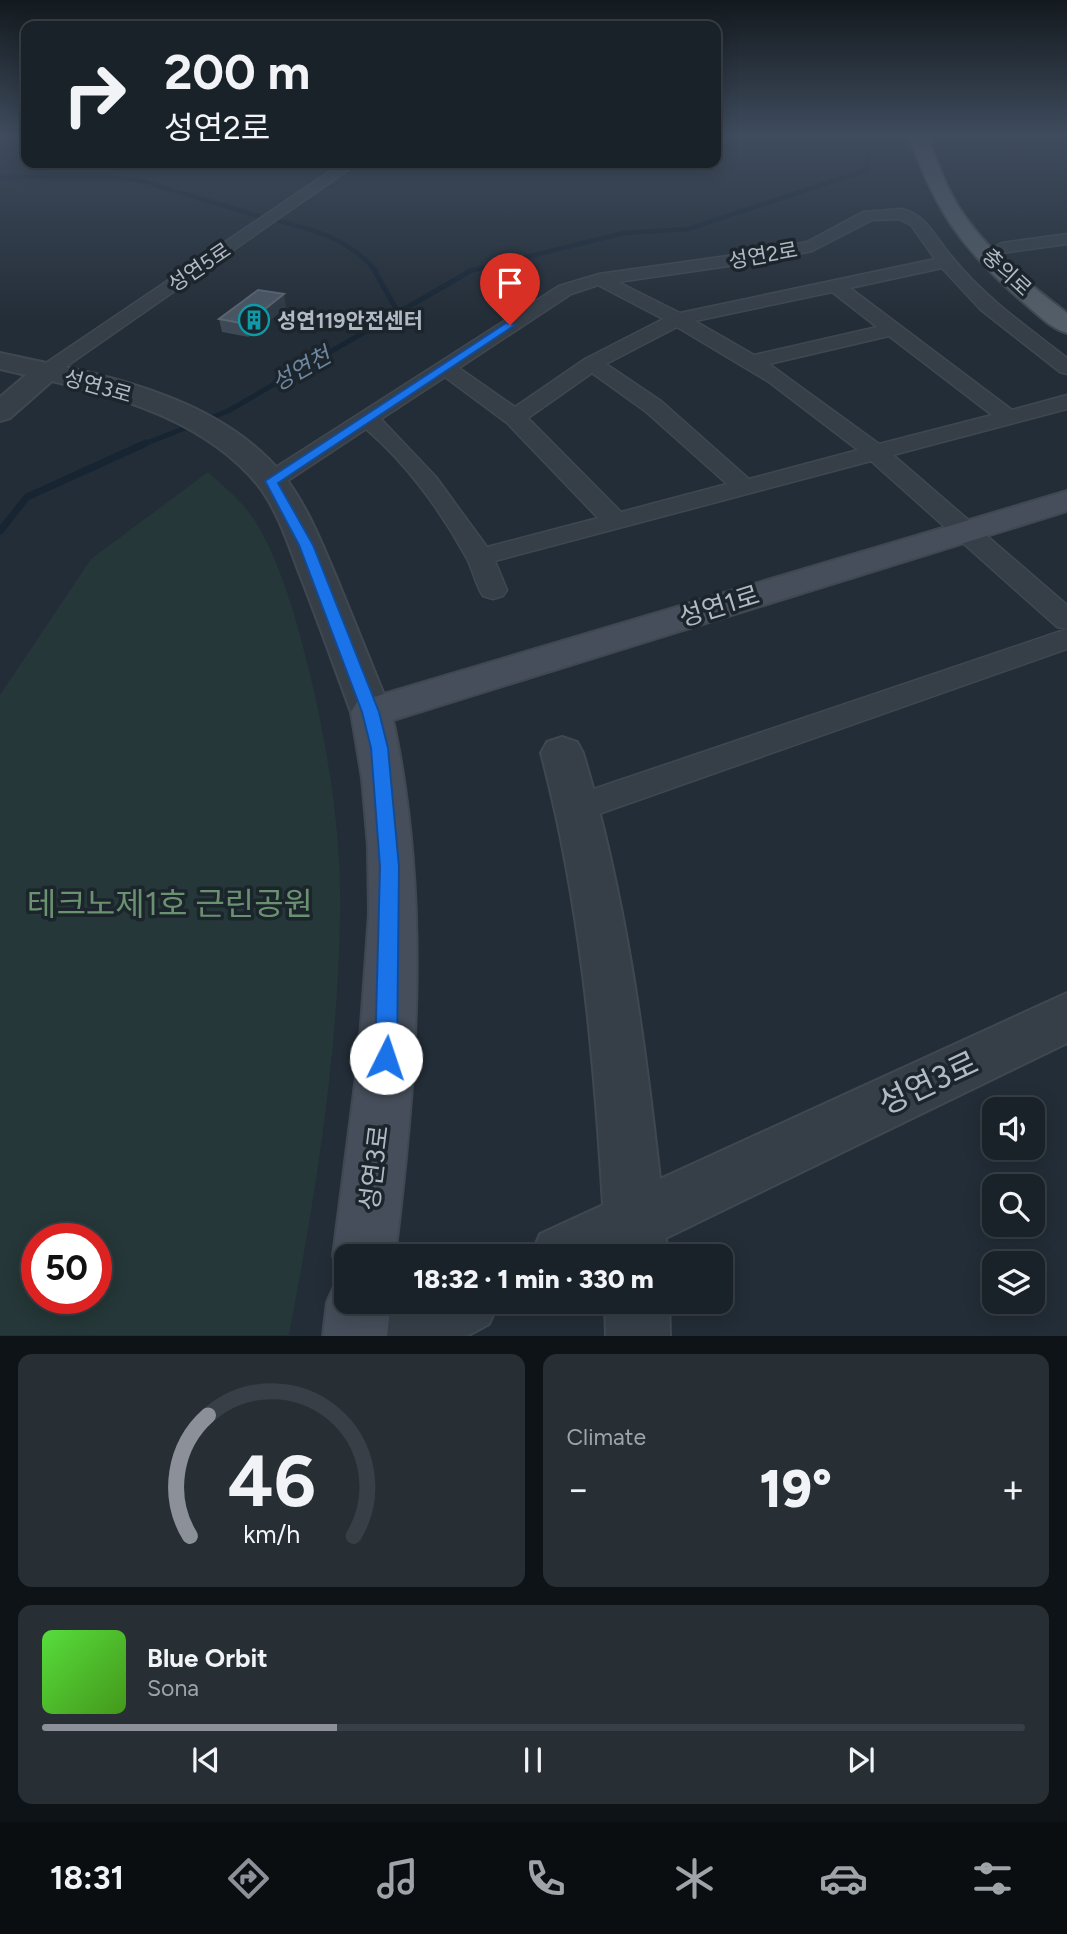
<!DOCTYPE html>
<html lang="en">
<head>
<meta charset="utf-8">
<style>
	:root { --surface:#1a2229; --page:#272f35; --text:#f1f3f6; --muted:#9fa4a8; --line:#383f46; --accent:#8c9099 }
	body { margin:0; font-family:Figtree,"Noto Sans KR",sans-serif; background:var(--page); color:var(--text); height:100vh; display:flex; flex-direction:column; font-size:26px; white-space:nowrap }
	* { box-sizing:border-box; margin:0 }
	p { font-size:23px; color:var(--muted) }
	.icon { flex:none; width:38px; height:38px; fill:none; stroke:currentColor; stroke-width:2; stroke-linecap:round; stroke-linejoin:round }
	.map { position:relative; height:1336px; overflow:hidden }
	.drawer { display:flex; flex-direction:column; gap:18px; padding:18px; background:#0e1317; flex:1 }
	.drawer>* { flex:none }
	.banner { position:absolute; left:21px; top:21px; width:700px; height:147px; border-radius:14px; box-shadow:0 4px 18px #0003,0 0 0 2px var(--line); background:#1a2229; color:var(--text); overflow:hidden }
	.fabs { position:absolute; left:982px; top:1097px; display:grid; gap:14px }
	.fabs a { display:grid; place-items:center; width:63px; height:63px; border-radius:14px; background:var(--surface); box-shadow:0 4px 18px #0003,0 0 0 2px var(--line); font-size:35px }
	.speed { position:absolute; left:21px; top:1223px; display:flex; gap:14px; font-size:35px; font-weight:700; text-align:center }
	.speed>* { display:grid; place-content:center; width:91px; height:91px; border-radius:50%; background:var(--surface); box-shadow:0 4px 18px #0003,0 0 0 2px var(--line); line-height:1 }
	.speed .limit { border:10px solid #d22; background:#fff; color:#111 }
	.pin { position:absolute; display:grid; place-items:center; width:60px; height:60px; color:#fff; margin:-72px -30px; border-radius:50% 50% 50% 0; rotate:-45deg; box-shadow:0 0 7px #0007 }
	.pin .icon { rotate:45deg }
	.me { position:absolute; width:77px; margin:-38px; rotate:4deg; stroke-linejoin:round; filter:drop-shadow(0 0 5px #0008) }
	.turn { display:flex; align-items:center; gap:24px; height:147px; padding:0 28px; font-size:32px }
	.turn .icon { width:91px; height:91px; stroke-width:2.5 }
	.turn b { display:block; font-size:49px; line-height:60px }
	.big { font-size:52px; font-weight:800; line-height:1.1 }
	.drawer .card { flex:1; display:flex; flex-direction:column; justify-content:center; gap:10px; min-width:0; padding:0 24px; border-radius:14px; background:var(--page) }
	.drawer .dial { align-items:center; gap:0 }
	.dial svg { height:182px; overflow:visible; fill:none; stroke:var(--line); stroke-width:7; stroke-linecap:round; text-anchor:middle }
	.dial text { fill:var(--text); stroke:none }
	.song { display:flex; align-items:center; gap:21px }
	.cover { width:84px; height:84px; border-radius:10px; background:linear-gradient(135deg,hsl(110 70% 55%),hsl(100 70% 35%)) }
	.played { height:7px; border-radius:4px; background:linear-gradient(90deg,var(--accent) 30%,var(--line) 30%) }
	.keys { display:flex; justify-content:space-around; direction:ltr }
	.heat { display:flex; justify-content:space-between; align-items:center; font-size:38px; direction:ltr }
	.drawer .tiles { flex:1; display:grid; gap:18px; grid-template-columns:1fr 1fr }
	.card:last-child { grid-column:span 2 }
	.trip { position:absolute; left:334px; top:1244px; width:399px; height:70px; border-radius:14px; background:var(--surface); box-shadow:0 4px 18px #0003,0 0 0 2px var(--line); font-weight:800; line-height:70px; text-align:center }
	.dock { display:flex; height:112px; justify-content:space-around; align-items:center; background:#0a0e10; color:var(--muted) }
	.dock .icon { width:49px; height:49px }
	.dock .on { color:var(--accent) }
	.dock b { font-size:32px; color:var(--text) }
	.map>svg:first-child { display:block }
</style>
</head>
<body>
<div class="map">
<svg width="1067" height="1336" viewBox="0 0 1067 1336">
	<rect width="100%" height="100%" fill="#232d37"/>
	<path fill="#253738" fill-rule="evenodd" d="M208 472C220 483 232 493 243 505 276 542 297 622 309 670 328 748 342 836 340 916 338 1056 315 1198 289 1335H0V695L91 559ZM37 1239H96V1298H37Z"/>
	<g fill="none" stroke-linecap="round" stroke-linejoin="round">
		<g stroke="#172533" stroke-width="4.5">
			<polyline points="0,177 106,177 138,180 258,216"/>
			<path d="M276 220C315 230 349 239 376 271"/>
			<polyline points="469,271 624,233 688,229 867,170 870,136"/>
		</g>
		<g stroke="#172533" stroke-width="5">
			<polyline points="374,270 398,312"/>
			<polyline points="142,445 228,411 472,270"/>
		</g>
		<polyline stroke="#172533" stroke-width="7" points="0,531 27,497 146,443"/>
		<g stroke="#3f4851" stroke-width="3">
			<g id="minor">
				<polygon points="342,163 358,163 54,375 40,375 37,371 40,367"/>
				<path d="M902 209C927 215 936 239 952 257 984 297 1027 327 1067 358V374L1060 372 981 310 942 268 850 288 1012 410 1067 395V409L893 455 1067 605V649L579 821 567 818 562 808 567 798 1067 629 1057 627 871 461 495 561 507 590 503 596 493 599 483 596C475 584 473 569 466 557 441 511 406 463 366 429L280 486 271 488 262 486 259 481 262 476 559 286 599 274 763 251 807 242 863 212ZM899 219 911 225 935 259 680 313 618 282 763 261 812 251 872 220ZM598 285 663 319 585 359 515 407 459 368 571 294ZM832 292 877 327 754 355 695 321ZM677 327 769 382 858 450 749 479 661 401 606 364ZM889 336 992 415 879 444 769 364ZM592 373 645 411 727 484 621 512 528 418ZM445 377 507 423 598 518 487 547 436 477 381 419Z"/>
				<polygon points="1067,234 1067,244 1002,253 993,248 1002,243"/>
			</g>
		</g>
		<g stroke="#3f4851" stroke-width="4">
			<g id="tertiary">
				<path d="M0 353C97 374 216 393 283 475 307 505 322 544 337 579 355 623 373 668 391 712L385 722 371 727 357 722 351 712C333 663 316 615 297 567 287 540 276 508 258 485 208 424 126 398 52 381L10 418 0 421V397L26 375 0 369Z"/>
				<path d="M562 737 577 742 583 753C625 892 644 1035 660 1179L1067 993V1043L666 1238 667 1256H531L540 1234 603 1205C594 1053 580 900 541 753L547 742Z"/>
				<polygon points="398,1302 499,1302 489,1324 467,1336 365,1336 374,1313"/>
				<polygon points="605,1302 669,1302 670,1336 606,1336"/>
			</g>
		</g>
		<g stroke="#3f4851" stroke-width="4">
			<path id="secondary" d="M1067 491V511L393 720C431 896 417 1079 395 1256H346V1302H391L387 1336H323L327 1302 337 1280 342 1277 333 1256 359 1053 369 914 368 846 362 778 351 712 357 702Z"/>
		</g>
		<g stroke="#3f4851" stroke-width="4">
			<path id="primary" d="M909 136H927C936 160 945 184 958 206 985 249 1027 283 1067 313V333C1050 328 1036 313 1023 302 962 249 936 212 909 136Z"/>
		</g>
		<use href="#minor" fill="#363f48" fill-rule="evenodd"/>
		<use href="#tertiary" fill="#363f48" fill-rule="evenodd"/>
		<use href="#secondary" fill="#454e5a" fill-rule="evenodd"/>
		<use href="#primary" fill="#545e68" fill-rule="evenodd"/>
	</g>
	<polygon fill="#3e4956" points="286,307 249,337 222,332 219,319"/>
	<polygon fill="#2e3945" points="284,294 286,307 249,337 246,324"/>
	<polygon fill="#4a5662" stroke="#5a6571" stroke-width="2" points="258,290 284,294 246,324 219,319"/>
	<linearGradient id="sky" x2="0" y2="1"><stop stop-color="#13191e"/><stop offset="0.42" stop-color="#3f4c5e"/><stop offset="1" stop-color="#3f4c5e" stop-opacity="0"/></linearGradient>
	<rect width="1067" height="323" fill="url(#sky)"/>
	<polygon fill="#1a73e8" stroke="#114b97" stroke-width="2" points="506,323 515,325 278,483 313,545 379,712 388,748 399,867 397,1058 394,1066 386,1069 378,1066 375,1058 380,867 371,748 362,712 299,545 265,481"/>
	<defs>
		<g id="building-ring" transform="scale(1.575)"><circle r="9.5" fill="#1c242c" stroke="#0f9aa8" stroke-width="1.5"/><path d="M-4-6H4V6H1V3H-1V6H-4ZM-2.5-4.3h1.7v1.8h-1.7ZM.8-4.3h1.7v1.8H.8ZM-2.5-1h1.7V.8h-1.7ZM.8-1h1.7V.8H.8Z" fill="#0f9aa8"/></g>
	</defs>
	<g fill-rule="evenodd">
		<use href="#building-ring" x="254" y="320"/>
	</g>
	<g text-anchor="middle" dominant-baseline="central" stroke-width="7" stroke-linejoin="round" paint-order="stroke">
		<g font-size="21" fill="#b1bac4" stroke="#1c242c">
			<text transform="translate(763 255) rotate(-10)">성연2로</text>
			<text transform="translate(199 267) rotate(-34)">성연5로</text>
			<text transform="translate(1007 272) rotate(43)">충의로</text>
			<text transform="translate(98 386) rotate(16)">성연3로</text>
		</g>
		<g font-size="21" font-weight="bold" fill="#b1bac4" stroke="#1c242c" text-anchor="start">
			<text x="277" y="320">성연119안전센터</text>
		</g>
		<g font-size="23" font-style="italic" fill="#6d87a0" stroke="#1c242c">
			<text transform="translate(301 369) rotate(-30)">성연천</text>
		</g>
		<g font-size="26" fill="#b1bac4" stroke="#1c242c">
			<text transform="translate(719 606) rotate(-17)">성연1로</text>
			<text transform="translate(374 1168) rotate(-83)">성연3로</text>
		</g>
		<g font-size="32" fill="#6a9270" stroke="#1c242c">
			<text x="170" y="904">테크노제1호 근린공원</text>
		</g>
		<g font-size="32" fill="#b1bac4" stroke="#1c242c">
			<text transform="translate(928 1083) rotate(-25)">성연3로</text>
		</g>
	</g>
</svg>
<div class="fabs">
<a><svg class="icon" aria-label="sound" viewBox="0 0 24 24"><path d="M4 9h4l5-4v14l-5-4H4zM17 9q2 3 0 6"/></svg></a>
<a><svg class="icon" aria-label="search" viewBox="0 0 24 24"><circle cx="10" cy="10" r="6"/><path d="M15 15l6 6"/></svg></a>
<a><svg class="icon" aria-label="layers" viewBox="0 0 24 24"><path d="M12 4l9 5-9 5-9-5zM3 14l9 5 9-5"/></svg></a>
</div>
<div class="speed"><div class="limit">50</div></div>
<div class="pin" style="left:510px;top:325px;background:#d93025"><svg class="icon" aria-label="arrive" viewBox="0 0 24 24"><path d="M6 21V4h12l-3 4 3 4H6"/></svg></div>
<svg class="me" style="left:386px;top:1058px" viewBox="-20 -20 40 40"><circle r="19" fill="#fff"/><path d="M0-13L10 11 0 6-10 11z" fill="#1a73e8"/></svg>
<div class="trip">18:32 · 1 min · 330 m</div>
<div class="banner">
<div class="turn"><svg class="icon" aria-label="right" viewBox="0 0 24 24"><path d="M7 20v-9h11M14 6l5 5-5 5"/></svg><div><b>200 m</b>성연2로</div></div>
</div>
</div>
<section class="drawer">
<div class="tiles">
<div class="card dial"><svg viewBox="0 0 100 80">
<path d="M14 69A42 42 0 1 1 86 69"/>
<path d="M14 69A42 42 0 0 1 22 16" stroke="#8c9099"/>
<text x="50" y="56" font-size="32" font-weight="700">46</text>
<text x="50" y="72" font-size="11">km/h</text>
</svg></div>
<div class="card"><p>Climate</p>
<div class="heat"><a>−</a><b class="big">19°</b><a>+</a></div>
</div>
<div class="card">
<div class="song"><i class="cover"></i><div><b>Blue Orbit</b><p>Sona</p></div></div>
<div class="played"></div>
<div class="keys"><svg class="icon" aria-label="previous" viewBox="0 0 24 24"><path d="M18 5L8 12l10 7zM5 5v14"/></svg><svg class="icon" aria-label="pause" viewBox="0 0 24 24"><path d="M8 5v14M16 5v14"/></svg><svg class="icon" aria-label="next" viewBox="0 0 24 24"><path d="M6 5l10 7-10 7zM19 5v14"/></svg></div>
</div>
</div>
</section>
<nav class="dock">
<b>18:31</b>
<svg class="icon on" aria-label="directions" viewBox="0 0 24 24"><path d="M12 3l9 9-9 9-9-9zM9 14v-3h6M13 9l2 2-2 2"/></svg>
<svg class="icon" aria-label="music" viewBox="0 0 24 24"><path d="M9 18V5l10-2v13"/><circle cx="6" cy="18" r="3"/><circle cx="16" cy="16" r="3"/></svg>
<svg class="icon" aria-label="phone" viewBox="0 0 24 24"><path d="M5 4h4l2 5-3 2q2 4 5 5l2-3 5 2v4C11 20 4 13 5 4z"/></svg>
<svg class="icon" aria-label="climate" viewBox="0 0 24 24"><path d="M12 3v18M4 7l16 10M4 17L20 7"/></svg>
<svg class="icon" aria-label="car" viewBox="0 0 24 24"><path d="M5 17H2v-5l4-1 3-4h7l3 4 3 1v5h-3M9 17h6M6 11h13"/><circle cx="7" cy="17" r="2"/><circle cx="17" cy="17" r="2"/></svg>
<svg class="icon" aria-label="filters" viewBox="0 0 24 24"><path d="M4 7h16M4 17h16"/><circle cx="9" cy="7" r="2"/><circle cx="15" cy="17" r="2"/></svg>
</nav>
</body>
</html>
